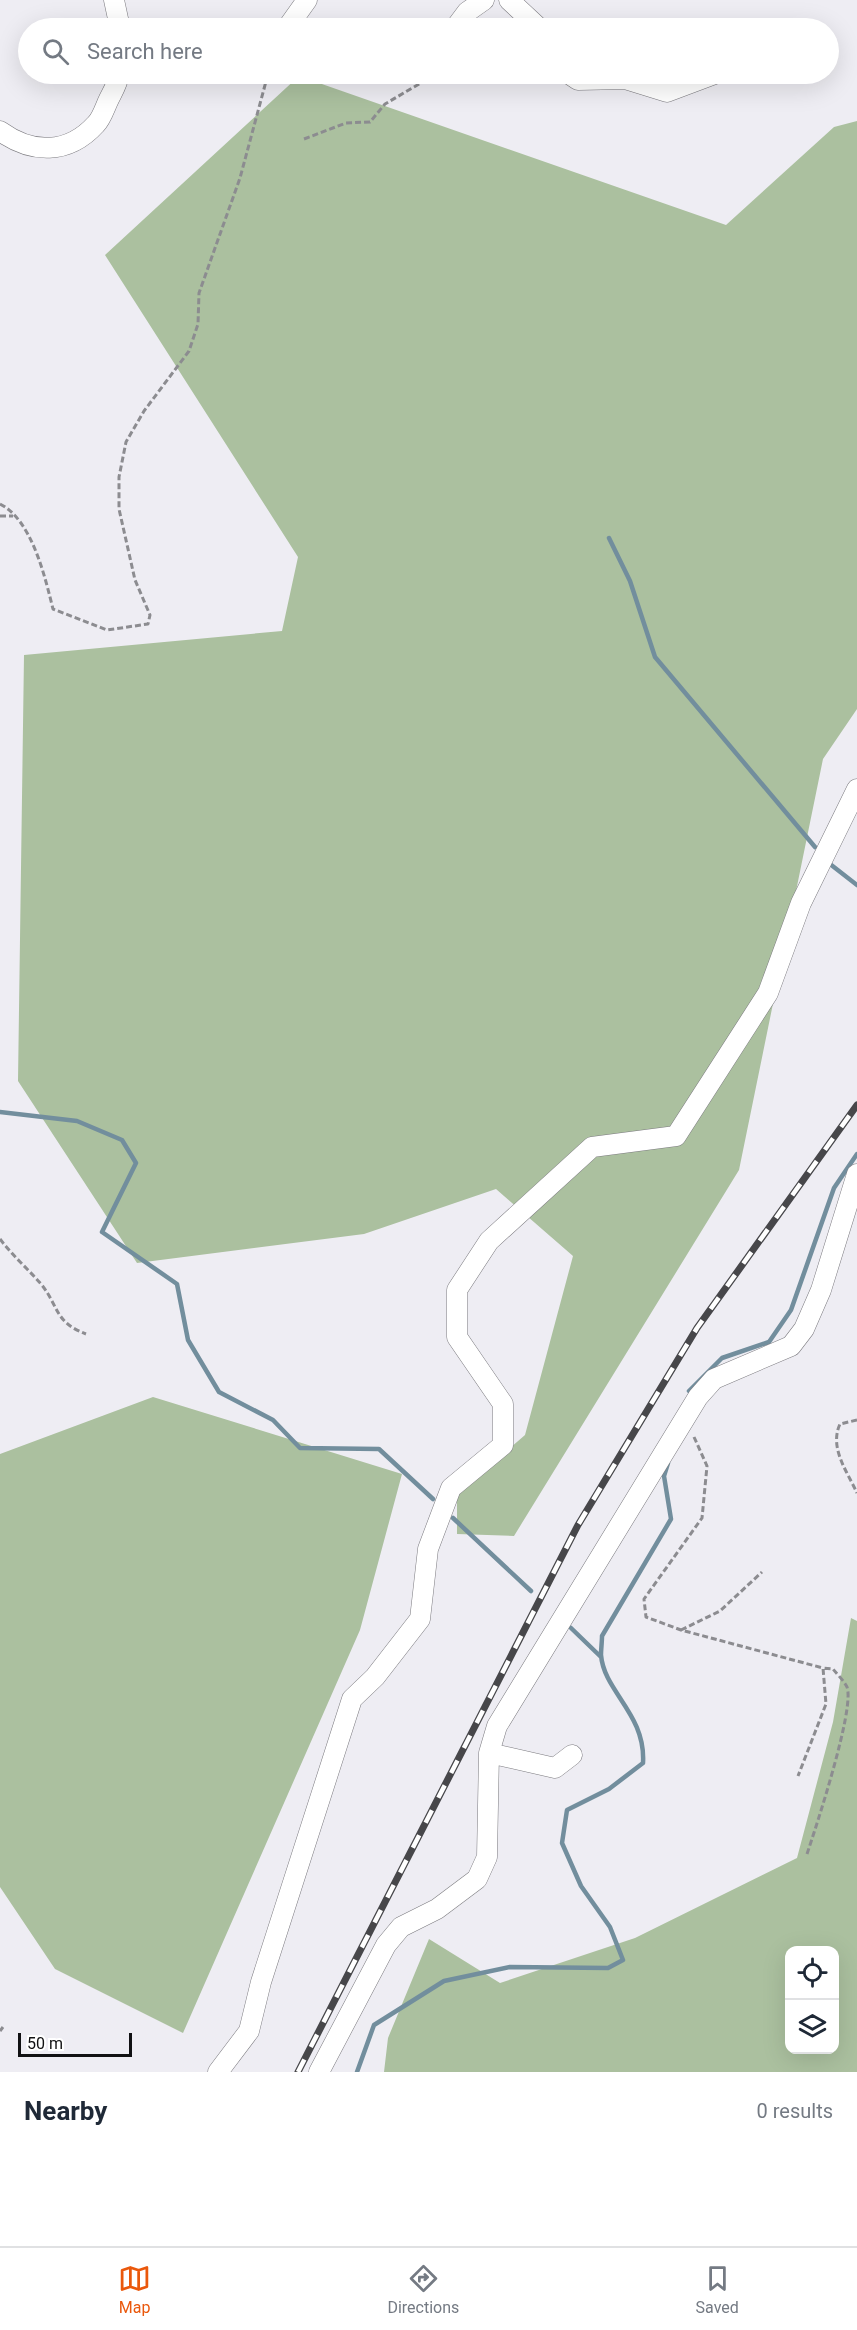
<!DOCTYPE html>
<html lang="en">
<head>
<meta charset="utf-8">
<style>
  body { margin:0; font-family:Roboto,sans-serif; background:#f2f2f3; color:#1f2937 }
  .controls { position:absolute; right:18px; bottom:18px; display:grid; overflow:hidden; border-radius:12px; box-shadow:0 6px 24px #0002 }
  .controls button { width:54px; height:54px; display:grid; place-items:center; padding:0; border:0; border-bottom:2px solid #e0e1e3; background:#fff; color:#1f2937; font:30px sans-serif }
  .scale { position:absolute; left:18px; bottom:15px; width:114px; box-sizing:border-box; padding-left:6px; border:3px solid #111113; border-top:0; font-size:16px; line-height:21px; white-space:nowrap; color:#111113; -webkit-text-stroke:4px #fff; paint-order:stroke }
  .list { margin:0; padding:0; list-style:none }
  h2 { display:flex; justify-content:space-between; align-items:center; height:78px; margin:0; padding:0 24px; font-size:26px }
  h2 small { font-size:20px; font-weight:400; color:#747a83 }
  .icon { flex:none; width:33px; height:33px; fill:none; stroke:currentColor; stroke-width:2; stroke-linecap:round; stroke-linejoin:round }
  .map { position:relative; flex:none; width:857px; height:2072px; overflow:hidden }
  .search { position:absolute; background:#fff; box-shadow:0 6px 24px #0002; left:18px; right:18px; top:18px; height:66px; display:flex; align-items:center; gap:15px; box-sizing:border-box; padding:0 21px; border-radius:33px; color:#747a83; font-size:22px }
  .sheet { height:174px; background:#fff }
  nav { display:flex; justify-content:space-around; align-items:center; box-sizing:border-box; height:84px; border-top:2px solid #e0e1e3; background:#fff; font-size:16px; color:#747a83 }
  nav a { display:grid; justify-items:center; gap:3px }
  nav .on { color:#ea580c }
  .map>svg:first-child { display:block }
</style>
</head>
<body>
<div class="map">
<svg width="857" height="2072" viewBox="0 0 857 2072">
  <rect width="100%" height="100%" fill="#eeedf3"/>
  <path fill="#abc09f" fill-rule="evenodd" d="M 299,76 L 726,225 L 834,127 L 857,121 L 857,709 L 823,759 L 739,1170 L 514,1536 L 457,1534 L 457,1494 L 525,1435 L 573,1256 L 496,1189 L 364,1234 L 137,1263 L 18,1081 L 24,655 L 282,631 L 298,557 L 105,255 Z
    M 153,1397 L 402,1474 L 360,1630 L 183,2033 L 55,1969 L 0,1887 L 0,1454 Z
    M 851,1618 L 857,1621 L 857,2072 L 384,2072 L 388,2038 L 429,1939 L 500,1983 L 635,1938 L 797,1858 L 833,1722 ZM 834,1950 L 834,2050 L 790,2050 L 790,1950 Z"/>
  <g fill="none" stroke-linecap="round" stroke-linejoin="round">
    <path stroke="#728e9d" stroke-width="4.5" d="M 609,538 L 630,581 L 655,657 L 815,847
      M 830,864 L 857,885
      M 0,1112 L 77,1121 L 122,1140 L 136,1163 L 102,1232 L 177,1284 L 188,1340 L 219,1392 L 273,1420 L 300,1448 L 379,1449 L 433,1499
      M 689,1391 L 722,1358 L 769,1342 L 791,1310 L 834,1188 L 857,1154
      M 453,1518 L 531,1591
      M 571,1628 L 601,1657
      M 357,2072 L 374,2025 L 444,1981 L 510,1967 L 608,1968 L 623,1960 L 610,1927 L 581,1886 L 562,1843 L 567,1810 L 609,1789 L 643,1763 C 646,1714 604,1692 601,1655 C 601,1649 602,1642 602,1636 L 671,1519 L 664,1476 L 668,1463"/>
    <defs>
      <path id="minor" d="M 114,0 L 120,28
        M 509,0 L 539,28
        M 287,28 L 307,0
        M 455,28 L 467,12 L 484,0
        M 569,74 L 578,80 L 625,79 L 667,92 L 715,74
        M 0,131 C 32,154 68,155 96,124 C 102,118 105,107 109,99 C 113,91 118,83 119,74
        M 489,1753 L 555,1768 L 572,1755
        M 218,2072 L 249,2031 L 261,1982 L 352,1699 L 375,1677 L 420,1619 L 428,1549 L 451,1488 L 503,1445 L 503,1404 L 457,1337 L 457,1290 L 489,1241 L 592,1147 L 676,1136 L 768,993 L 801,903 L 857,789
        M 319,2072 L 386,1945 L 401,1927 L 437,1909 L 477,1879 L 487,1857 L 489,1753 L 497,1726 L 698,1397 L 714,1379 L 791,1346 L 804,1329 L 821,1290 L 857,1174"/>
    </defs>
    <use href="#minor" stroke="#7b7a7f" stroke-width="21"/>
    <path stroke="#8c8c90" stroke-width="3" stroke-dasharray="6 3" stroke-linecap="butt" d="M 304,139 L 346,123 L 370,122 L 385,104 L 436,74
      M 0,504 C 32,520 45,577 53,609 L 107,630 L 148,624 L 150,615 L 135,580 L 119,509 L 119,477 L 126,442 L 144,411 L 189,351 L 198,324 L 199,293 L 240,178 L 268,74
      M 0,516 L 13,516
      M 0,1239 C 12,1255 28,1269 41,1284 C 59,1306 54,1322 86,1334
      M 857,1420 L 840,1424 C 829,1448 847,1471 857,1493
      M 694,1437 L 707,1466 L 702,1518 L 644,1599 L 646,1617 L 681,1630 L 823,1668 L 826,1704 L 798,1776
      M 681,1630 L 720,1611 L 762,1572
      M 807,1854 C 816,1827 855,1709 847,1687 C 844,1681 837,1674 833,1669 L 823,1668
      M 0,2031 L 3,2027"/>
    <use href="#minor" stroke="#fff" stroke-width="20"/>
    <defs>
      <path id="rail" d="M 298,2072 L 578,1525 L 697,1328 L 857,1105"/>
    </defs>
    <use href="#rail" stroke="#47474a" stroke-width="7"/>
    <use href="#rail" stroke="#fff" stroke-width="4.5" stroke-dasharray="14" stroke-linecap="butt"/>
  </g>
</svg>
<div class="controls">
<button><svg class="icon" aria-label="locate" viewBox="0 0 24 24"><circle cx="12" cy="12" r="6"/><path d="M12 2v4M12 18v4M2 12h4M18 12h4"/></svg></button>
<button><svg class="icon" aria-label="layers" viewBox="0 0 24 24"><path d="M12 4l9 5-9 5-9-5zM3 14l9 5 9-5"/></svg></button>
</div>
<div class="scale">50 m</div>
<div class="search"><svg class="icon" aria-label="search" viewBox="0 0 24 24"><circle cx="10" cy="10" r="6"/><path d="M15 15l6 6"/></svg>Search here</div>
</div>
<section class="sheet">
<h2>Nearby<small>0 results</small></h2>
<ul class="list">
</ul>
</section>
<nav>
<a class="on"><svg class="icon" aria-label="map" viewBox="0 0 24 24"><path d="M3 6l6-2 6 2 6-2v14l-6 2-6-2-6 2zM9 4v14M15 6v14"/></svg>Map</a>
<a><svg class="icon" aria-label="directions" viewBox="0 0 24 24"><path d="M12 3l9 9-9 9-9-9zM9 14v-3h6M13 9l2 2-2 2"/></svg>Directions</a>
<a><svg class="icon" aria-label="saved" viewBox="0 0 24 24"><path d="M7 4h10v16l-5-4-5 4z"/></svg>Saved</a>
</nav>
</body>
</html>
